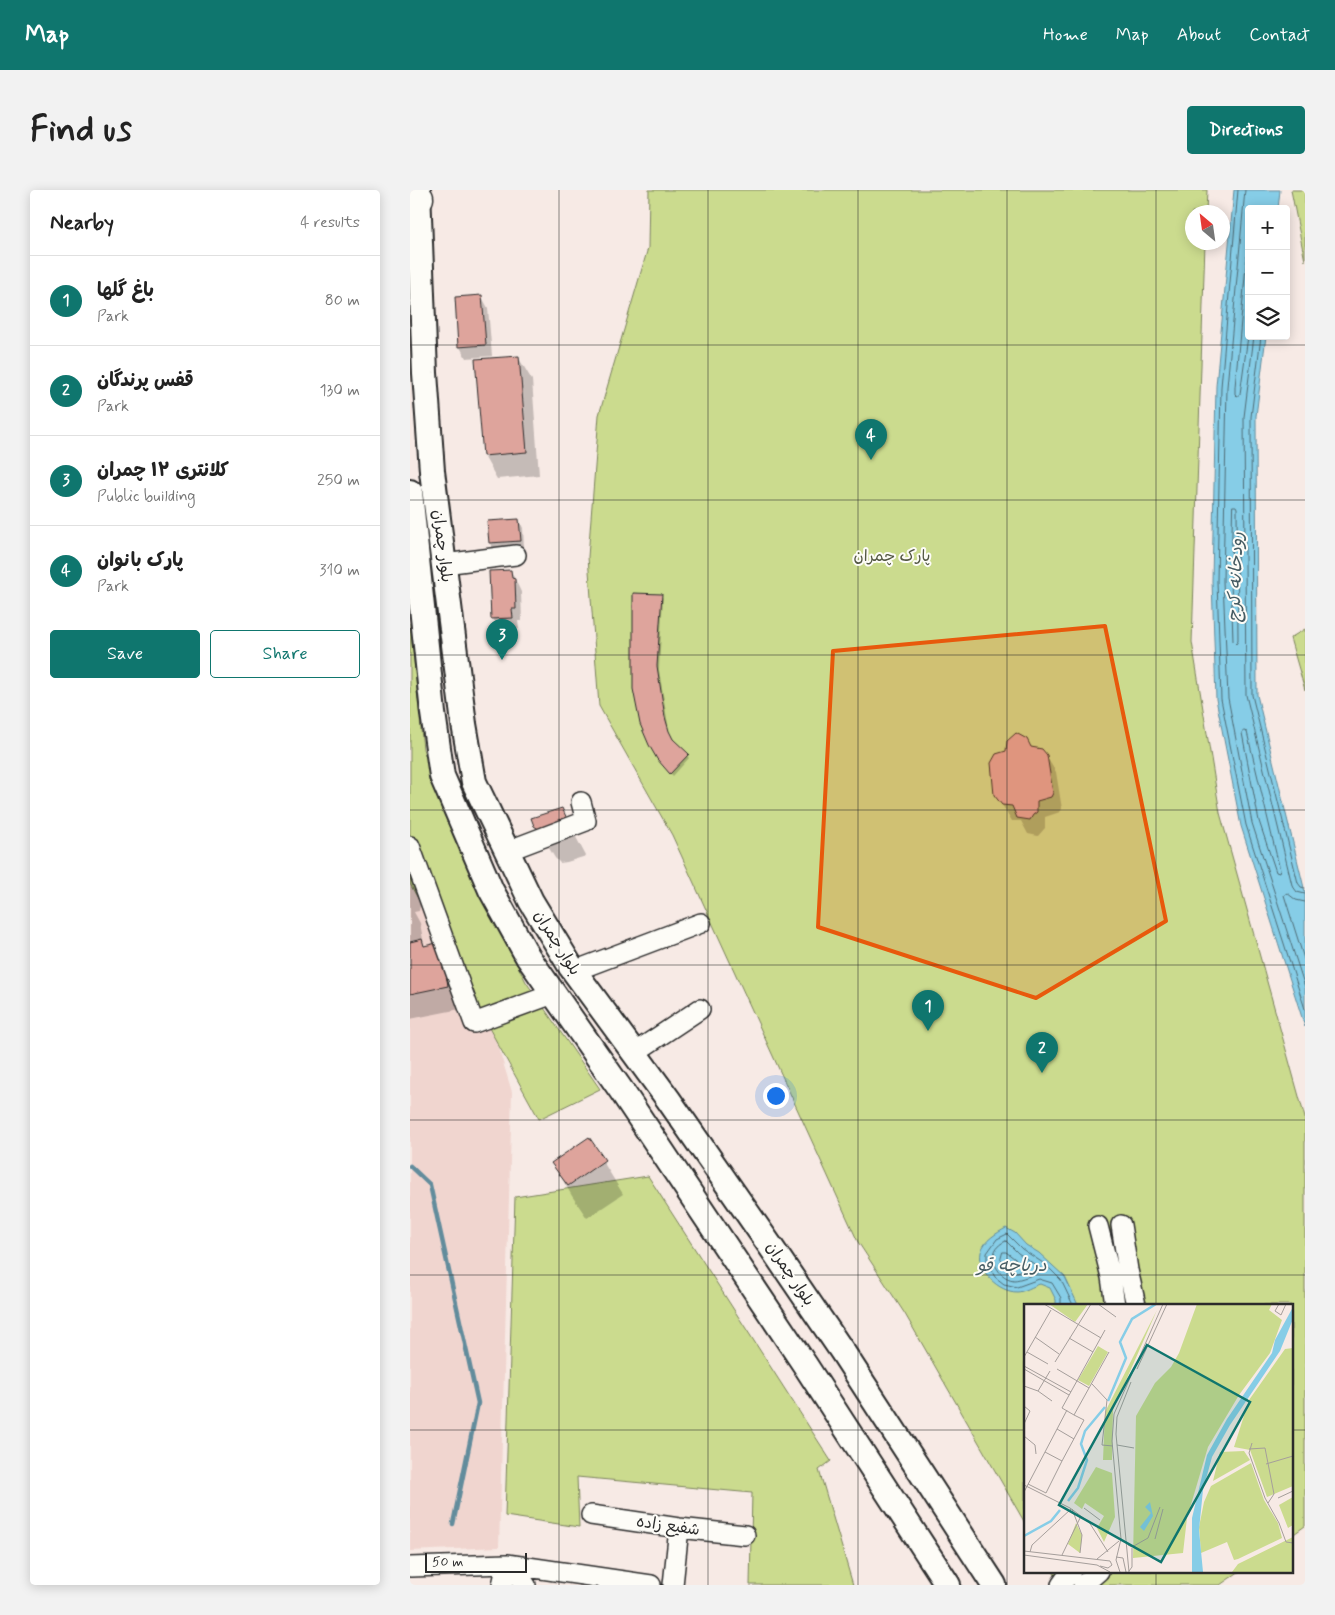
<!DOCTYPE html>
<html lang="en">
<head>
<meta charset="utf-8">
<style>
  body { margin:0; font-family:Mynerve,"Playpen Sans Arabic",sans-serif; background:#f2f2f2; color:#222 }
  .controls { position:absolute; right:15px; top:15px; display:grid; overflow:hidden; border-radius:5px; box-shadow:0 2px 12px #0003 }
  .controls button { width:45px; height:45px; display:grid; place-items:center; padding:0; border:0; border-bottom:1px solid #e0e0e0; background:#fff; color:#222; font:25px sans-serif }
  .compass { position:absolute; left:775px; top:15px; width:45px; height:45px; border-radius:50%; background:#fff; box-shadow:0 2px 12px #0003; rotate:331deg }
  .scale { position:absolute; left:15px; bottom:12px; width:102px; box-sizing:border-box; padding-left:5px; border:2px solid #2b2b2b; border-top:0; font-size:14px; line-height:18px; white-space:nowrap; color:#2b2b2b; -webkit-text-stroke:4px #fdfcf7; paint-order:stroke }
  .you { position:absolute; left:365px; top:905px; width:18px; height:18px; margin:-12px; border:4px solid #fff; border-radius:50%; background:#1a73e8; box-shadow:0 0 0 8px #1a73e833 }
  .badge { display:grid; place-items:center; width:32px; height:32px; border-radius:50%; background:#0f766e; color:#fff; font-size:16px; font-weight:700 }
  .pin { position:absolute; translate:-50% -41px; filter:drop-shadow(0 1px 2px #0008) }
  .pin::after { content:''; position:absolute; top:26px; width:18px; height:15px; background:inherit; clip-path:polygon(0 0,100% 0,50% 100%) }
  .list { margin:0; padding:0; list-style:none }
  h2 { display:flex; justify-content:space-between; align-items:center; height:65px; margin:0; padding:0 20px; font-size:21px }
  h2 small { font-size:16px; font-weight:400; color:#767676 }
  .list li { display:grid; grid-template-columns:32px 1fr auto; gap:15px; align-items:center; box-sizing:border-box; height:90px; padding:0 20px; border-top:1px solid #e0e0e0 }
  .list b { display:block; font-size:19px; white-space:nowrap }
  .list p { margin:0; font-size:16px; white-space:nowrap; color:#767676 }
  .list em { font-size:16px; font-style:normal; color:#767676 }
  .actions { display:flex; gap:10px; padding:15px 20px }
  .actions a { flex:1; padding:11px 0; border:1px solid #0f766e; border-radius:5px; text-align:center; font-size:18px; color:#0f766e }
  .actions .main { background:#0f766e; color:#fff }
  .icon { flex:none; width:28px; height:28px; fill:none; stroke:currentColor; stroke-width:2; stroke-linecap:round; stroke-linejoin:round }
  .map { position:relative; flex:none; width:895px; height:1395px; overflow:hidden; border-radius:5px }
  header { display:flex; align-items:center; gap:30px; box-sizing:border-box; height:70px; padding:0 25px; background:#0f766e; color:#fff }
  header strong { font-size:24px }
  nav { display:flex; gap:28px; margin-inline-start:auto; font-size:18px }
  .intro { display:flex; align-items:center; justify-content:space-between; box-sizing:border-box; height:120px; padding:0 30px }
  h1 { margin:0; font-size:35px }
  .button { padding:12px 22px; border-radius:5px; background:#0f766e; color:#fff; font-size:18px; font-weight:700 }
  main { display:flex; gap:30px; padding:0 30px }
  aside { flex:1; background:#fff; border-radius:5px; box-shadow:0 2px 12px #0003 }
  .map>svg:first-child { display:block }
</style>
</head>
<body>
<header>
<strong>Map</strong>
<nav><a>Home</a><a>Map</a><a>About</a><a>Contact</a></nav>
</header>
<div class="intro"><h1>Find us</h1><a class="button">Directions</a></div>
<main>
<aside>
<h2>Nearby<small>4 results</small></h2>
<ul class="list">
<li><span class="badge">1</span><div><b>باغ گلها</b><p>Park</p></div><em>80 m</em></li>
<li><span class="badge">2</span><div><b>قفس پرندگان</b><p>Park</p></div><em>130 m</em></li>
<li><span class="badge">3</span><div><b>کلانتری ۱۲ چمران</b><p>Public building</p></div><em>250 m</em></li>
<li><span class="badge">4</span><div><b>پارک بانوان</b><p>Park</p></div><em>310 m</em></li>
</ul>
<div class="actions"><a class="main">Save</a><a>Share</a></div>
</aside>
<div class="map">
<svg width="895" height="1395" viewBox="0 0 895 1395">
  <rect width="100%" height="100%" fill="#f7eae5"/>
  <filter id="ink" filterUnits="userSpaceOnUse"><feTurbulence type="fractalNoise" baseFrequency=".02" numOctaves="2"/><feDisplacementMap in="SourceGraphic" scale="10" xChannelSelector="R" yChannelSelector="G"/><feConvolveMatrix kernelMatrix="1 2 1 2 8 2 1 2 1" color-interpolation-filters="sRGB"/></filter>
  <g filter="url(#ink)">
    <path fill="#f0d5cf" d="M 0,567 L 102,902 L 89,1357 L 0,1361 Z"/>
    <path fill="#cbdb8e" stroke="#7b835c" d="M 239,0 L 797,0 L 796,22 L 782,22 L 782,52 L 795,53 L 782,452 L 810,623 L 895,928 L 895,1336 L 881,1346 L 881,1115 L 615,1115 L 615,1333 L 495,1124 L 448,1052 L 262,645 L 189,516 L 178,367 L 189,225 L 238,58 Z
      M 881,0 L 895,0 L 895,71 Z
      M 0,433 L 13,559 L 56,673 L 116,792 L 190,899 L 129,929 L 0,694 Z
      M 895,439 L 895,500 L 880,448 Z
      M 238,986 L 421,1271 L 409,1280 L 443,1395 L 340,1395 L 342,1303 L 167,1287 L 169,1337 L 95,1326 L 105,1007 Z
      M 643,1381 L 830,1381 L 810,1395 L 650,1395 Z"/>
    <path fill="#86cde7" stroke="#628c9c" d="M 824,0 L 870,0 L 868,19 L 839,19 L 839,146 L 856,146 L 846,226 L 847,505 L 895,702 L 895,837 L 831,636 L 806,509 L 802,391 L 806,196 Z
      M 596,1038 L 605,1043 L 616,1055 L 629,1063 L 655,1087 L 668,1115 L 646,1115 L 646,1110 L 640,1098 L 630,1094 C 623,1096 614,1102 607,1102 C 589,1102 567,1082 571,1062 C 574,1050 587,1043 596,1038 Z"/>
    <path fill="#0003" d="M 72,107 L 78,118 L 82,166 L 56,168 L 50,157 Z
      M 108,167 L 122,190 L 129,285 L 87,289 L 74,266 Z
      M 109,330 L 113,338 L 114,358 L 84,361 L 80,353 L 79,333 Z
      M 101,381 L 111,402 L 112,431 L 108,431 L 109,439 L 89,440 L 83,428 Z
      M 251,405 L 253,408 L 249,480 L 260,546 L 279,568 L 263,586 L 251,573 L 242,559 Z
      M 621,558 L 636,566 L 646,582 L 652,619 L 650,622 L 635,627 L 635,638 L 628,646 L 618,644 L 611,631 L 602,631 L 586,605 Z
      M 151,619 L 176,666 L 157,672 L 150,673 L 145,668 L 125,635 Z
      M 0,671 L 12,705 L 9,721 L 4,722 L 10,733 L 14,755 L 15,757 L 30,754 L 50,819 L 0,829 Z
      M 179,949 L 213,1004 L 177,1028 L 162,1006 L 143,973 Z"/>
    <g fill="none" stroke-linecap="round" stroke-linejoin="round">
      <path stroke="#4f6c76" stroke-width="1" d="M 828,0 L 811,197 L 807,391 L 811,509 L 836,635 L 895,819
        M 835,0 L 817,197 L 813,391 L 818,508 L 842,633 L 895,797
        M 839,42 L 825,197 L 825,204 L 827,206 L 830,204 L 839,139
        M 844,146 L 834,227 L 836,505 L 882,695 L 887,702 L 895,704
        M 851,146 L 841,227 L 842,505 L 888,693 L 891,697 L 895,698
        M 823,316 L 826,316 L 827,318 L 828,451 L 826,454 L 823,451 L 821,391 Z
        M 834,541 L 837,542 L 870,680 L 869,683 L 866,682 L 849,631 L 832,543 Z
        M 895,712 L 886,710 L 877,703 L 874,705 L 895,772
        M 596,1051 L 608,1063 L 630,1078 L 631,1082 C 624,1084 610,1090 604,1090 C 585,1088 574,1059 596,1051 Z
        M 593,1062 L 596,1062 L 613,1075 L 614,1079 L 606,1082 L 596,1078 L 591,1069 Z
        M 651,1115 L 651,1108 L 642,1093 L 629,1089 L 607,1097 L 594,1094 L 585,1087 L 577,1073 L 577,1063 L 587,1049 L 597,1044 L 612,1059 L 636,1075 L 651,1090 L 663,1115"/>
      <path stroke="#628c9c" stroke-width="4.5" d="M 0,976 L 20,995 L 68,1213 L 43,1334"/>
    </g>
    <path fill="#dea49c" stroke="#2b2b2b" d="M 72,105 L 76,155 L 48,157 L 45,107 Z
      M 109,166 L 117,262 L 73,266 L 65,169 Z
      M 109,329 L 111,351 L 79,353 L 77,331 Z
      M 101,380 L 102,388 L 105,389 L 106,419 L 102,419 L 103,428 L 81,429 L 79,381 Z
      M 223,403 L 252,404 L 247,476 L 255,527 L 259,541 L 263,549 L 279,564 L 260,584 L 247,569 L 239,555 L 230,534 L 223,499 Z
      M 606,543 L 617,549 L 621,557 L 632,559 L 637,565 L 643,603 L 641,607 L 627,611 L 627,622 L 623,625 L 620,630 L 607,628 L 602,616 L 592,615 L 584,605 L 581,573 L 586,564 L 596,561 L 597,551 Z
      M 152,618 L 159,633 L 130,640 L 124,636 L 121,628 Z
      M 12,749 L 14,756 L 31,752 L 38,796 L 0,804 L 0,752 Z
      M 179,947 L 195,970 L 158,996 L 141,973 Z"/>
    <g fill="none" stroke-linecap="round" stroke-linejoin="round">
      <defs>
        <path id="minor" d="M 34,374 L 106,365
          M 0,656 L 64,833 L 143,804
          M 97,661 L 176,631 L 171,612
          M 164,781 L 291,733
          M 224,863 L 290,819
          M 711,1035 L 718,1080 L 726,1115
          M 688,1036 L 701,1087 L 705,1115
          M 181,1325 L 269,1338 L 335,1345
          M 97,1374 L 116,1395
          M 0,1377 L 97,1374 L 241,1395
          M 92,1395 L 97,1374
          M 263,1395 L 269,1338
          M 651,1395 L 661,1381
          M 673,1395 L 689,1381"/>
        <path id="major" d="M 8,0 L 15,183 L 22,281 L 54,534 L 64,592 L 121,711 L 161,777 L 258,909 L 361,1057 L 432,1161 L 584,1395
          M 0,302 L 23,523 L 32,586 L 81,700 L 118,767 L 211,900 L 395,1175 L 538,1395"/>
        <path id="highway" d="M 2,0 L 9,8"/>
      </defs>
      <use href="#minor" stroke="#2b2b2b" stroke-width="22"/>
      <use href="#major" stroke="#2b2b2b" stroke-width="28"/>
      <use href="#highway" stroke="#2b2b2b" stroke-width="31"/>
      <use href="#minor" stroke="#fdfcf7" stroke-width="19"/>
      <use href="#major" stroke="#fdfcf7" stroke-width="24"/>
      <use href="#highway" stroke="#fdfcf7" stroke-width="28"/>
    </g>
  </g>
  <path fill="#e8590c" fill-opacity="0.2" stroke="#e8590c" stroke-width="4" stroke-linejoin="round" d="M 695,436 L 756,731 L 626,808 L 408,737 L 423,461 Z"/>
  <path fill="none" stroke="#2b2b2b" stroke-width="1" stroke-opacity="0.55" d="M 149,0 L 149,1395M 298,0 L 298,1395M 448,0 L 448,1395M 597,0 L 597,1395M 746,0 L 746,1115M 0,155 L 895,155M 0,310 L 895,310M 0,465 L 895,465M 0,620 L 895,620M 0,775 L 895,775M 0,930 L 895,930M 0,1085 L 895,1085M 0,1240 L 615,1240M 881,1240 L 895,1240M 746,1381 L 746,1395"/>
  <g text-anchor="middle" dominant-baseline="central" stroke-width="4" stroke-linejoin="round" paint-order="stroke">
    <g font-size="16" fill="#2b2b2b" stroke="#fdfcf7">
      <text transform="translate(32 356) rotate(83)">بلوار چمران</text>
      <text transform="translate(147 753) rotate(58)">بلوار چمران</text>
      <text transform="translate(380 1084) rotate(56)">بلوار چمران</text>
      <text transform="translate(258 1336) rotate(8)">شفیع زاده</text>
    </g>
    <g font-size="16" fill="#535744" stroke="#fdfcf7">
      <text x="482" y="366">پارک چمران</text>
    </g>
    <g font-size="18" font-style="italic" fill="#465c63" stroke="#fdfcf7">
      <text transform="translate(826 387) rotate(-88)">رودخانه کرج</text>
      <text x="602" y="1076">دریاچه قو</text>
    </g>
  </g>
  <g transform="translate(614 1114)">
    <rect width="269" height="269" fill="#f7eae5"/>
    <path d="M 25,0 L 64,0 L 51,18 ZM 173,0 L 248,0 L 245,6 L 258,16 L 246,49 L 215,91 L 184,143 L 163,214 L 159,249 L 109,254 L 112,112 L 131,79 L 147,63 L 155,49 ZM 133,6 L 89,106 L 88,156 L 79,156 L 81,108 ZM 74,42 L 84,48 L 65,82 L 54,76 ZM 269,44 L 269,182 L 243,193 L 226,146 L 210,143 L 225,96 L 261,45 ZM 220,147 L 226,156 L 189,177 L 196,148 ZM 227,159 L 240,196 L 254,219 L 258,234 L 214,255 L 210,256 L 203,238 L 177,249 L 175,223 L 180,198 L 187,182 ZM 72,163 L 88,169 L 91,213 L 80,238 L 73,224 L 80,212 L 61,199 L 58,205 L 50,199 ZM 269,193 L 269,221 L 264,224 L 255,201 ZM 52,219 L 58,231 L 56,249 L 44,240 ZM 269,233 L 269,268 L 208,268 L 214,260 Z" fill="#cbdb8e"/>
    <path d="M 269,3 L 269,15 L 256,47 L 206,121 L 188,153 L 179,186 L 175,226 L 179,268 L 168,268 L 168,214 L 183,151 L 203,115 L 248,49 L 251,36 ZM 126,198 L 129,212 L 120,227 L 116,223 L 127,209 L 121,203 Z" fill="#86cde7"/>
    <path fill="none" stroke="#86cde7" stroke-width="2.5" d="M 84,97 L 102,54 L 96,38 L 108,15 L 132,0M 44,197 L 54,184 L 63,156 L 57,140 L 61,127 L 81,103M 0,232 L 27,217 L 36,206"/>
    <path fill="none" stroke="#a59e9b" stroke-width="1" d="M 20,0 L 77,34M 74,0 L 92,13M 255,0 L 251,7 L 257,11 L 262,0M 11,33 L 35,50M 45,34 L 69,48M 3,48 L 24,60M 0,53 L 27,6M 31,58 L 67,0M 0,62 L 47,88M 0,65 L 45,91M 33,65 L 65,84M 113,65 L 143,0M 68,80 L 83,96 L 78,141 L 89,142M 0,82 L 14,87 L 28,97M 14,87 L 26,67M 0,102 L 6,107 L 0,120M 43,106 L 21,148 L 38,157 L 60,116 L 50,111 L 85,48M 50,111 L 38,104 L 81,26M 33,125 L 50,135M 0,132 L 11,141 L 12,150M 228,139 L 225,149 L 241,194 L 255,219 L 262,238 L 269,239M 93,141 L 110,144M 225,145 L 241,144 L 250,190 L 244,199M 242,160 L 269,152M 4,180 L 22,189 L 38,157M 0,181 L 46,204 L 65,218 L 84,248M 0,188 L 21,148M 254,194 L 269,187M 60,204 L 76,216M 48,205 L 58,231 L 56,249M 131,235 L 139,205M 104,241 L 108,243 L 124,234 L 136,203M 0,247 L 86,257 L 88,261 L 84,264 L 76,262M 6,248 L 8,241 L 47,205M 0,251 L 73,261 L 86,268M 38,251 L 57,212M 92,253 L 99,254 L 102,268M 73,255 L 95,237M 105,267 L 108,263 L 108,244M 96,268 L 92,256 L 97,235 L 88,137 L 90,110 L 139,0M 105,268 L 92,130 L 93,113 L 107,78"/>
    <path fill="#0f766e" fill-opacity="0.15" stroke="#0f766e" stroke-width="2.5" d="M 123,41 L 226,98 L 137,258 L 35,201 Z"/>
    <rect width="269" height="269" fill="none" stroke="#2b2b2b" stroke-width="2.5"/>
  </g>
</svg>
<div class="controls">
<button>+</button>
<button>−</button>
<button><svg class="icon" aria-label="layers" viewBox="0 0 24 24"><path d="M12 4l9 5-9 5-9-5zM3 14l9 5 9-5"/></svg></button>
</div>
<svg class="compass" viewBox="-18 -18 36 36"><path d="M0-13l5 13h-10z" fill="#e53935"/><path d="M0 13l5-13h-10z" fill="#767676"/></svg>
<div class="scale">50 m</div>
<div class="you"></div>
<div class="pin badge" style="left:518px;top:841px">1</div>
<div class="pin badge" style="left:632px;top:883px">2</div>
<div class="pin badge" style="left:92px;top:470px">3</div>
<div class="pin badge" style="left:461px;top:270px">4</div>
</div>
</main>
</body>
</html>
